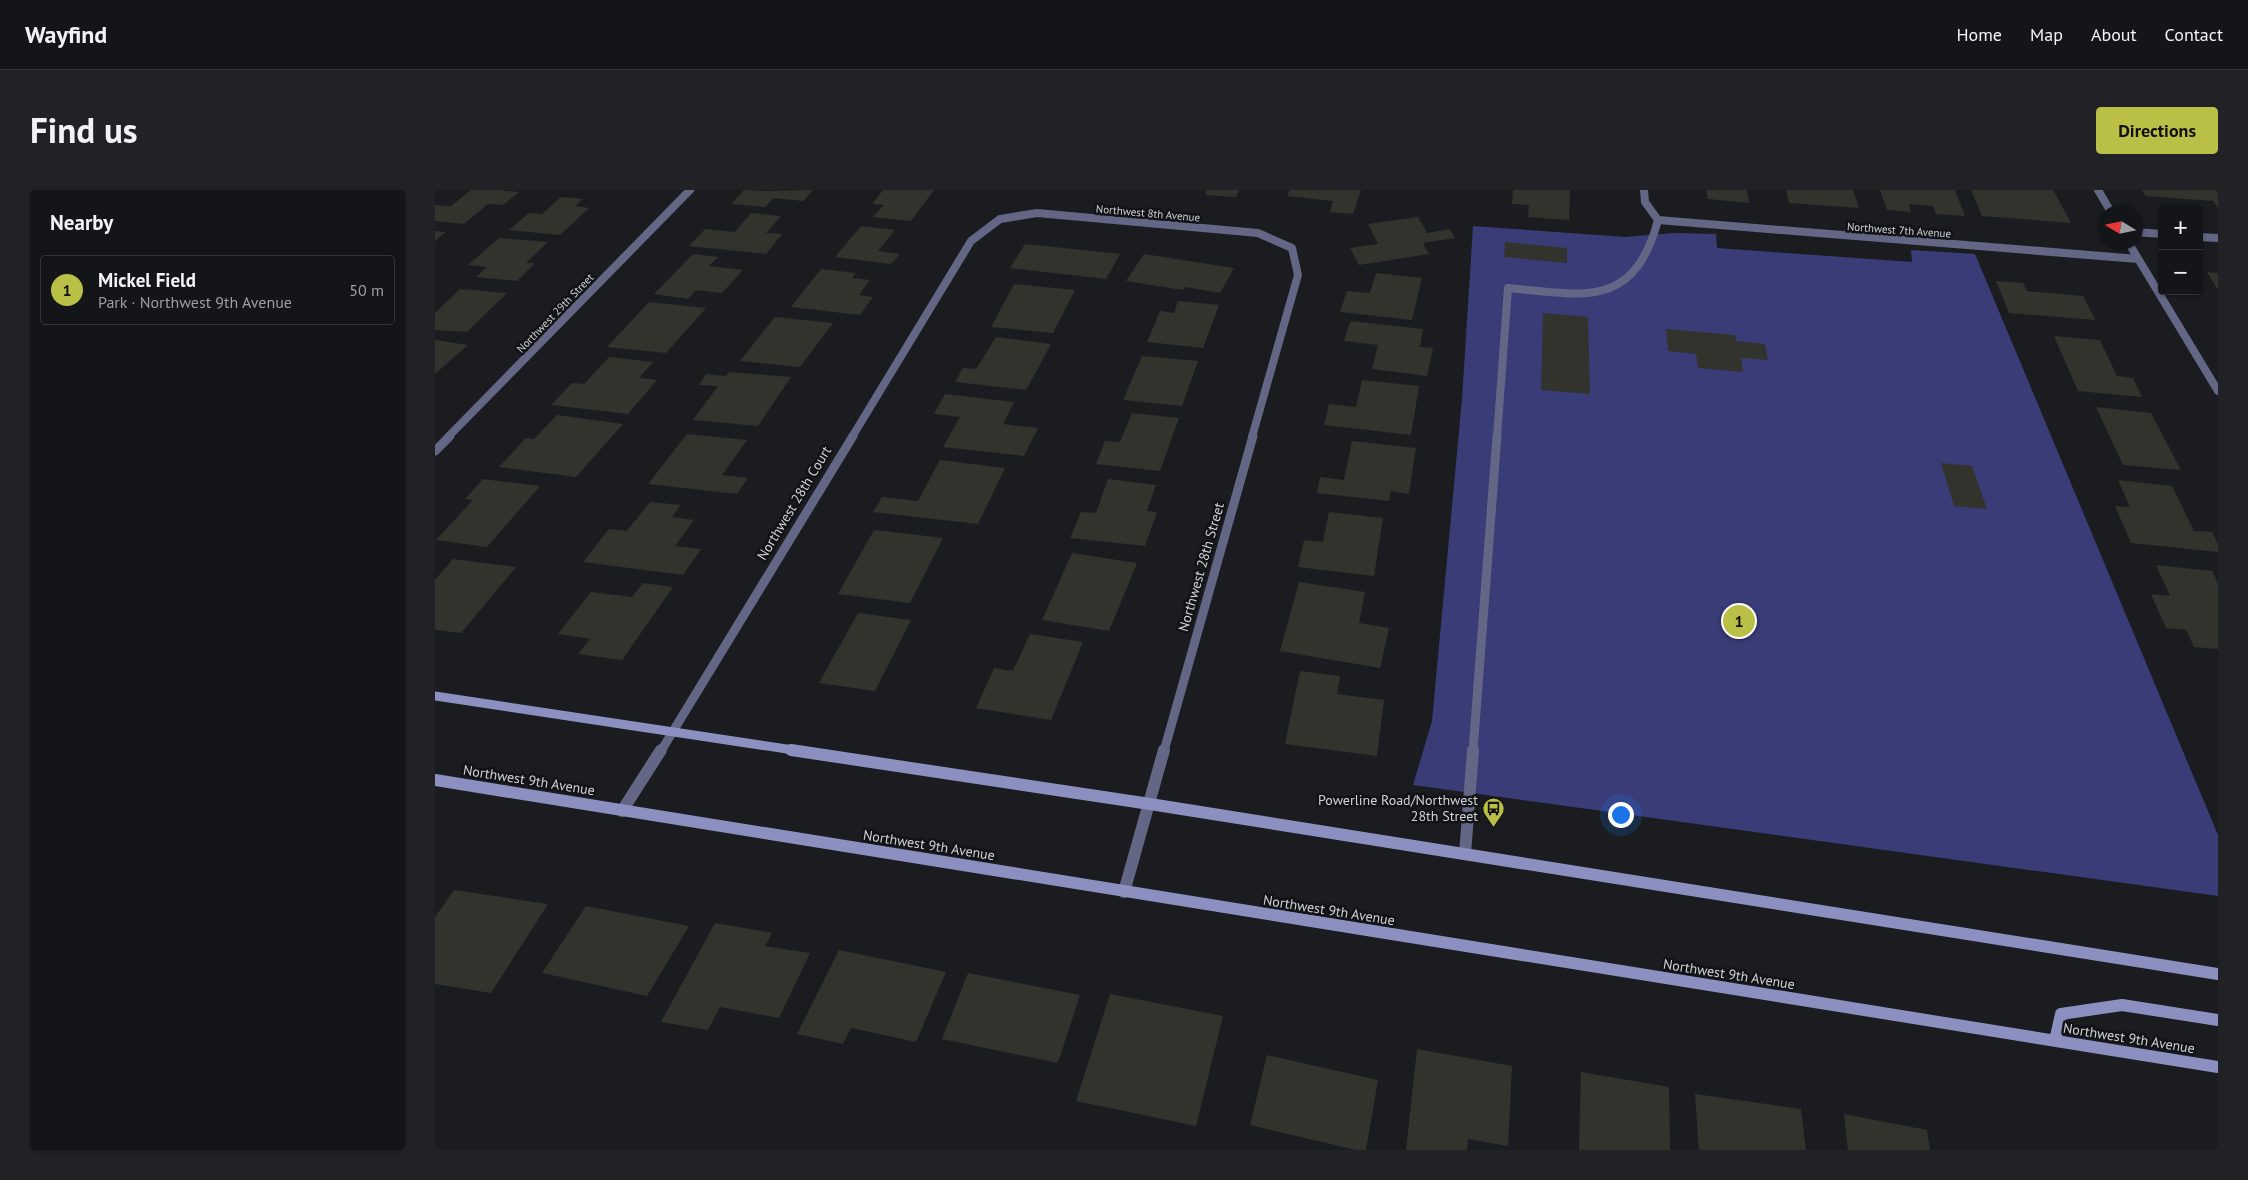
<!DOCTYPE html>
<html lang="en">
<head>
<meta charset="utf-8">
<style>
  body { margin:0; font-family:"PT Sans",sans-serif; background:#212225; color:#f1f3f6 }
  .controls { position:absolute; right:15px; top:15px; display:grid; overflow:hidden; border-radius:5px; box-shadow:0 1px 4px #0004 }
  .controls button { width:45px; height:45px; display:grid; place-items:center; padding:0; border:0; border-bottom:1px solid #333437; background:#141518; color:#f1f3f6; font:25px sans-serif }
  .compass { position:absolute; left:1663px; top:15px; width:45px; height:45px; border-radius:50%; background:#141518; box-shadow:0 1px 4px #0004; rotate:280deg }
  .you { position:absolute; left:1185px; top:624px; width:18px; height:18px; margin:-12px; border:4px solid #fff; border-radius:50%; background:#1a73e8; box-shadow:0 0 0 8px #1a73e833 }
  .badge { display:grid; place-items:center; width:32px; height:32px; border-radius:50%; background:#bac045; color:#111; font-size:16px; font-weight:700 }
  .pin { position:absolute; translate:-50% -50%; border:2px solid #fff; box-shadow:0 1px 5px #0006 }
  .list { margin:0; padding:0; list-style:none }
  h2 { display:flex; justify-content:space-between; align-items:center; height:65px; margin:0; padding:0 20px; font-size:21px }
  h2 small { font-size:16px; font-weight:400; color:#9d9fa2 }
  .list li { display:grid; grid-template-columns:32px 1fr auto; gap:15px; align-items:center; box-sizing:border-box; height:70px; margin:0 10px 10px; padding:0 10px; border:1px solid #333437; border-radius:5px }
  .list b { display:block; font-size:19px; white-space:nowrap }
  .list p { margin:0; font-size:16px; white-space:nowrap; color:#9d9fa2 }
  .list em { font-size:16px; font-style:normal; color:#9d9fa2 }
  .map { position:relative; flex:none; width:1783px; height:960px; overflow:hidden; border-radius:5px }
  header { display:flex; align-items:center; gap:30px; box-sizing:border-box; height:70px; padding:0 25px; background:#141518; border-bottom:1px solid #333437 }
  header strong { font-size:24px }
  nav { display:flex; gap:28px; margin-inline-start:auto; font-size:18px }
  .intro { display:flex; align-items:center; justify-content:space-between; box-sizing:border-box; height:120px; padding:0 30px }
  h1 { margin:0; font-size:35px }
  .button { padding:12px 22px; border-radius:5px; background:#bac045; color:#111; font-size:18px; font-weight:700 }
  main { display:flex; gap:30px; padding:0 30px }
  aside { flex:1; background:#141518; border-radius:5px; box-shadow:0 1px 4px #0004 }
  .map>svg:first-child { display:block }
</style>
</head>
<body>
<header>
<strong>Wayfind</strong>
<nav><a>Home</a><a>Map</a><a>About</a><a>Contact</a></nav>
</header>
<div class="intro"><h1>Find us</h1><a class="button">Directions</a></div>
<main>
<aside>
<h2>Nearby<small></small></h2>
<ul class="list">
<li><span class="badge">1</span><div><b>Mickel Field</b><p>Park · Northwest 9th Avenue</p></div><em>50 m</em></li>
</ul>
</aside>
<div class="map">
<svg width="1783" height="960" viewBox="0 0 1783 960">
  <rect width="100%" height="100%" fill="#1b1c20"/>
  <path fill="#3a3c78" d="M 1038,36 L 1190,47 L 1239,43 L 1281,44 L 1282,58 L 1477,72 L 1476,60 L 1540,64 L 1783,645 L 1783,706 L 978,595 L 997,531 L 1027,209 Z"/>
  <path fill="#32332d" d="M 36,0 L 62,0 L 84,2 L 68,15 L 53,14 L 29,34 L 0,31 L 0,15 L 16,16 Z
    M 309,0 L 331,1 L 378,0 L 368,11 L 339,8 L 330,17 L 296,14 Z
    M 448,0 L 499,0 L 476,31 L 438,27 L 449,15 L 437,14 Z
    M 772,0 L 804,0 L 801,7 L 770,5 Z
    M 855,0 L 926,0 L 918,24 L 895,22 L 898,11 L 852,6 Z
    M 1078,0 L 1135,0 L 1134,30 L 1093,27 L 1094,15 L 1077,14 Z
    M 1271,0 L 1312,0 L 1314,13 L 1273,9 Z
    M 1351,0 L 1418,0 L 1424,18 L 1354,13 Z
    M 1445,0 L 1520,0 L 1530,26 L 1501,24 L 1498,16 L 1474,14 L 1476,22 L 1452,20 Z
    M 1536,0 L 1618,0 L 1636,33 L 1547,26 Z
    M 1707,0 L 1783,0 L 1783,18 L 1778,11 L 1711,6 Z
    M 126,7 L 148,9 L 140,16 L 154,18 L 125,45 L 74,40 L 94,23 L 107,24 Z
    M 316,23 L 346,26 L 331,43 L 347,44 L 331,64 L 254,56 L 270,39 L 300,42 Z
    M 983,27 L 992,43 L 1015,39 L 1020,48 L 988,53 L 994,64 L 924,75 L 915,58 L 943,54 L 933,34 Z
    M 426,36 L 460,40 L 443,61 L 465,64 L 456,74 L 400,67 Z
    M 0,41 L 11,42 L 0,51 Z
    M 64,48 L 113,52 L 91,73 L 100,73 L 82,91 L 41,87 L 52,77 L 33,75 Z
    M 1070,52 L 1132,58 L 1132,73 L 1069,67 Z
    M 590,54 L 685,64 L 671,89 L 575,78 Z
    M 258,64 L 283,67 L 274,76 L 308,80 L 287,103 L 261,100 L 253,109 L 219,104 Z
    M 709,64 L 799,78 L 785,103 L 750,97 L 748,100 L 691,91 Z
    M 386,79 L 421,83 L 417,88 L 435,90 L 424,105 L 438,107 L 425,125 L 356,117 Z
    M 1772,82 L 1783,83 L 1783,100 Z
    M 941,83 L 987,88 L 977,130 L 905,122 L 912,101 L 935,103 Z
    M 1561,91 L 1588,93 L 1592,101 L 1648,106 L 1660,130 L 1574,123 Z
    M 579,94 L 640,100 L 618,143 L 556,137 Z
    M 25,99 L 72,103 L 32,142 L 0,140 L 0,123 Z
    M 743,111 L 784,115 L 768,158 L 712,152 L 725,121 L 739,123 Z
    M 214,112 L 271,118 L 231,163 L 172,157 Z
    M 1108,123 L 1153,127 L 1155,204 L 1106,200 Z
    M 340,127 L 398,133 L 365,177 L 305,171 Z
    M 915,131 L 988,139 L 985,157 L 998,158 L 992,186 L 937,179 L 943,155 L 909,151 Z
    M 1231,139 L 1300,145 L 1301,151 L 1330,154 L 1333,170 L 1306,168 L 1308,182 L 1263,178 L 1261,164 L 1233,161 Z
    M 1619,146 L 1665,150 L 1682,186 L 1698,188 L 1707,207 L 1643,201 Z
    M 561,147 L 616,154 L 591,200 L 520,192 L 528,178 L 541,179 Z
    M 0,150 L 33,155 L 0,184 Z
    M 707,166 L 763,171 L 747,216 L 688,210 Z
    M 174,167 L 218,172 L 204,188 L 222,190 L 193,224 L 116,215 L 137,193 L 149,194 Z
    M 294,182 L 356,187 L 323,236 L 258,230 L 283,196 L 264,195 L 271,184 L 291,186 Z
    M 927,190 L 984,196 L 976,245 L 889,235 L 894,214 L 921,217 Z
    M 510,204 L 579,212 L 568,234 L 603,238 L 589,266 L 508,257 L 525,227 L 499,224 Z
    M 1661,217 L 1716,223 L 1746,280 L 1688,275 Z
    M 697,223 L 744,228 L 725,281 L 661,274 L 670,251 L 685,252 Z
    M 122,225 L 188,234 L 141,287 L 64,277 L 91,248 L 99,249 Z
    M 252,244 L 312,250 L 287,285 L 313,288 L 302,304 L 213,294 Z
    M 917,251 L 981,258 L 974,304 L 956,301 L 954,311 L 882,303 L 885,287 L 909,290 Z
    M 505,270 L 570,278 L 543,334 L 438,322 L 447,307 L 483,311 Z
    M 1506,273 L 1537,276 L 1552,319 L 1519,316 Z
    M 48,289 L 105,296 L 52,357 L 1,350 L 38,310 L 30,309 Z
    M 673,289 L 721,295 L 712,321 L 722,322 L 710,356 L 635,348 L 646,322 L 661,323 Z
    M 1683,290 L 1737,296 L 1759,341 L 1777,342 L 1783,354 L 1783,362 L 1696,353 L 1680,316 L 1695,317 Z
    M 215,312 L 246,315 L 237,327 L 259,330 L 240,356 L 266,359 L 248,385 L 148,372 L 174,339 L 192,341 Z
    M 894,322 L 948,328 L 939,386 L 863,377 L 869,350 L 888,352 Z
    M 439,340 L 508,348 L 475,413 L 403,404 Z
    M 637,363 L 702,373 L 674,441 L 607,430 Z
    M 18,369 L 81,377 L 26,443 L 0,440 L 0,390 Z
    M 1721,375 L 1777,381 L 1783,393 L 1783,459 L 1759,457 L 1751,440 L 1731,438 L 1716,404 L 1735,406 Z
    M 864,392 L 930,402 L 924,433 L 954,438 L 945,478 L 845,461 Z
    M 208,393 L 238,397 L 187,470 L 143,464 L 155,449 L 123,444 L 156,402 L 197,407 Z
    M 423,423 L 476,430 L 440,501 L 384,493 Z
    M 595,444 L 648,452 L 616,530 L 541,518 L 559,478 L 578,481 Z
    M 865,481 L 905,486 L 902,504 L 949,510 L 942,566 L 850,554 Z
    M 19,700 L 113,714 L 56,803 L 0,794 L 0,727 Z
    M 151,716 L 254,736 L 212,806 L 107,783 Z
    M 280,733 L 337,743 L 330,756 L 375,763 L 344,828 L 285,817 L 273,840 L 226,832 Z
    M 404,760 L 511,782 L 481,852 L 416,838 L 408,854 L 362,844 Z
    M 533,783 L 645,805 L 623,873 L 507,849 Z
    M 675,804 L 788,826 L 761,936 L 641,911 Z
    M 982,859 L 1077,876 L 1073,956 L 1033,949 L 1032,960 L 971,960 Z
    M 832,865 L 943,890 L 931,960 L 921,960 L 815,935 Z
    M 1146,882 L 1234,897 L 1235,960 L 1144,960 Z
    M 1260,904 L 1366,919 L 1371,960 L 1264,960 Z
    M 1409,924 L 1492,940 L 1495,960 L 1413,960 Z"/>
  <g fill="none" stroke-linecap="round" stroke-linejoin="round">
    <path stroke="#636684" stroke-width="8" d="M 1062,247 L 1073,98 C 1148,105 1199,120 1223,30"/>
    <path stroke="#636684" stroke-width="9" d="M 1038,561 L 1062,246"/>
    <path stroke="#636684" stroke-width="12" d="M 1030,664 L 1038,560"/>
    <path stroke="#636684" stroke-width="8" d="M 1209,0 L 1210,12 L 1223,30 L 1703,69
      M 1663,0 L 1676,22
      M 1700,42 L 1727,44
      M 1764,47 L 1783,48
      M 1693,52 L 1783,201
      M 13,247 L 255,0
      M 417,247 L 536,51 L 565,29 L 602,23 L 823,43 L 857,58 L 863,85 L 817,247"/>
    <path stroke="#636684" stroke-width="9" d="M 0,261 L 15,246
      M 226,561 L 418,246
      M 729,561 L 818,246"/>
    <path stroke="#636684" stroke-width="12" d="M 187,621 L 226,560
      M 689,702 L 729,560"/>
    <path stroke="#8b90c0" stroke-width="9" d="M 0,506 L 365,561"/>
    <path stroke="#8b90c0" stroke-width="12" d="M 356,560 L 715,614 L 1783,784
      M 0,590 L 1783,877
      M 1620,851 L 1626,824 L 1687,815 L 1783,830"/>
  </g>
  <defs>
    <symbol id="bus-pin" viewBox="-11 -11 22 30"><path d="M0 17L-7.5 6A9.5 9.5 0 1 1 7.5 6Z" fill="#bac045" stroke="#121317"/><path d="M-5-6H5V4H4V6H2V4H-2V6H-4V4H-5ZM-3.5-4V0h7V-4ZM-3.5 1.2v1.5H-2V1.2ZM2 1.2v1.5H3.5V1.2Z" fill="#111"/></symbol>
  </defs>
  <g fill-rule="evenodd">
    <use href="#bus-pin" x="1046" y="606" width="25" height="34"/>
  </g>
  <g text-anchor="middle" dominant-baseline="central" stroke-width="5" stroke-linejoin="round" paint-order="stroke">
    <g font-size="11" fill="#d2d3d6" stroke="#121317">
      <text transform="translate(713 23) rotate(5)">Northwest 8th Avenue</text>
      <text transform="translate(1464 40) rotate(4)">Northwest 7th Avenue</text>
      <text transform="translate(120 123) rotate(-46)">Northwest 29th Street</text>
    </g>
    <g font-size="14" fill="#d2d3d6" stroke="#121317">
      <text transform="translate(359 313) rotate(-59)">Northwest 28th Court</text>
      <text transform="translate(766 377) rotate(-74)">Northwest 28th Street</text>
      <text transform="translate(94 590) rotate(9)">Northwest 9th Avenue</text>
      <text transform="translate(494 655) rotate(9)">Northwest 9th Avenue</text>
      <text transform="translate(894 720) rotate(9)">Northwest 9th Avenue</text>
      <text transform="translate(1294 784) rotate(9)">Northwest 9th Avenue</text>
      <text transform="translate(1694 848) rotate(9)">Northwest 9th Avenue</text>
    </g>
    <g font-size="14" fill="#d2d3d6" stroke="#121317" text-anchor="end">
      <text x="1043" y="610">Powerline Road/Northwest<tspan x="1043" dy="16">28th Street</tspan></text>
    </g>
  </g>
</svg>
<div class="controls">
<button>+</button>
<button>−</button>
</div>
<svg class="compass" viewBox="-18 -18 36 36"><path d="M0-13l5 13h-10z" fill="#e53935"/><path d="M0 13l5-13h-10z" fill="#9d9fa2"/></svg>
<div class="you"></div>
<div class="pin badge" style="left:1304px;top:431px">1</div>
</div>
</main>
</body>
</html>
